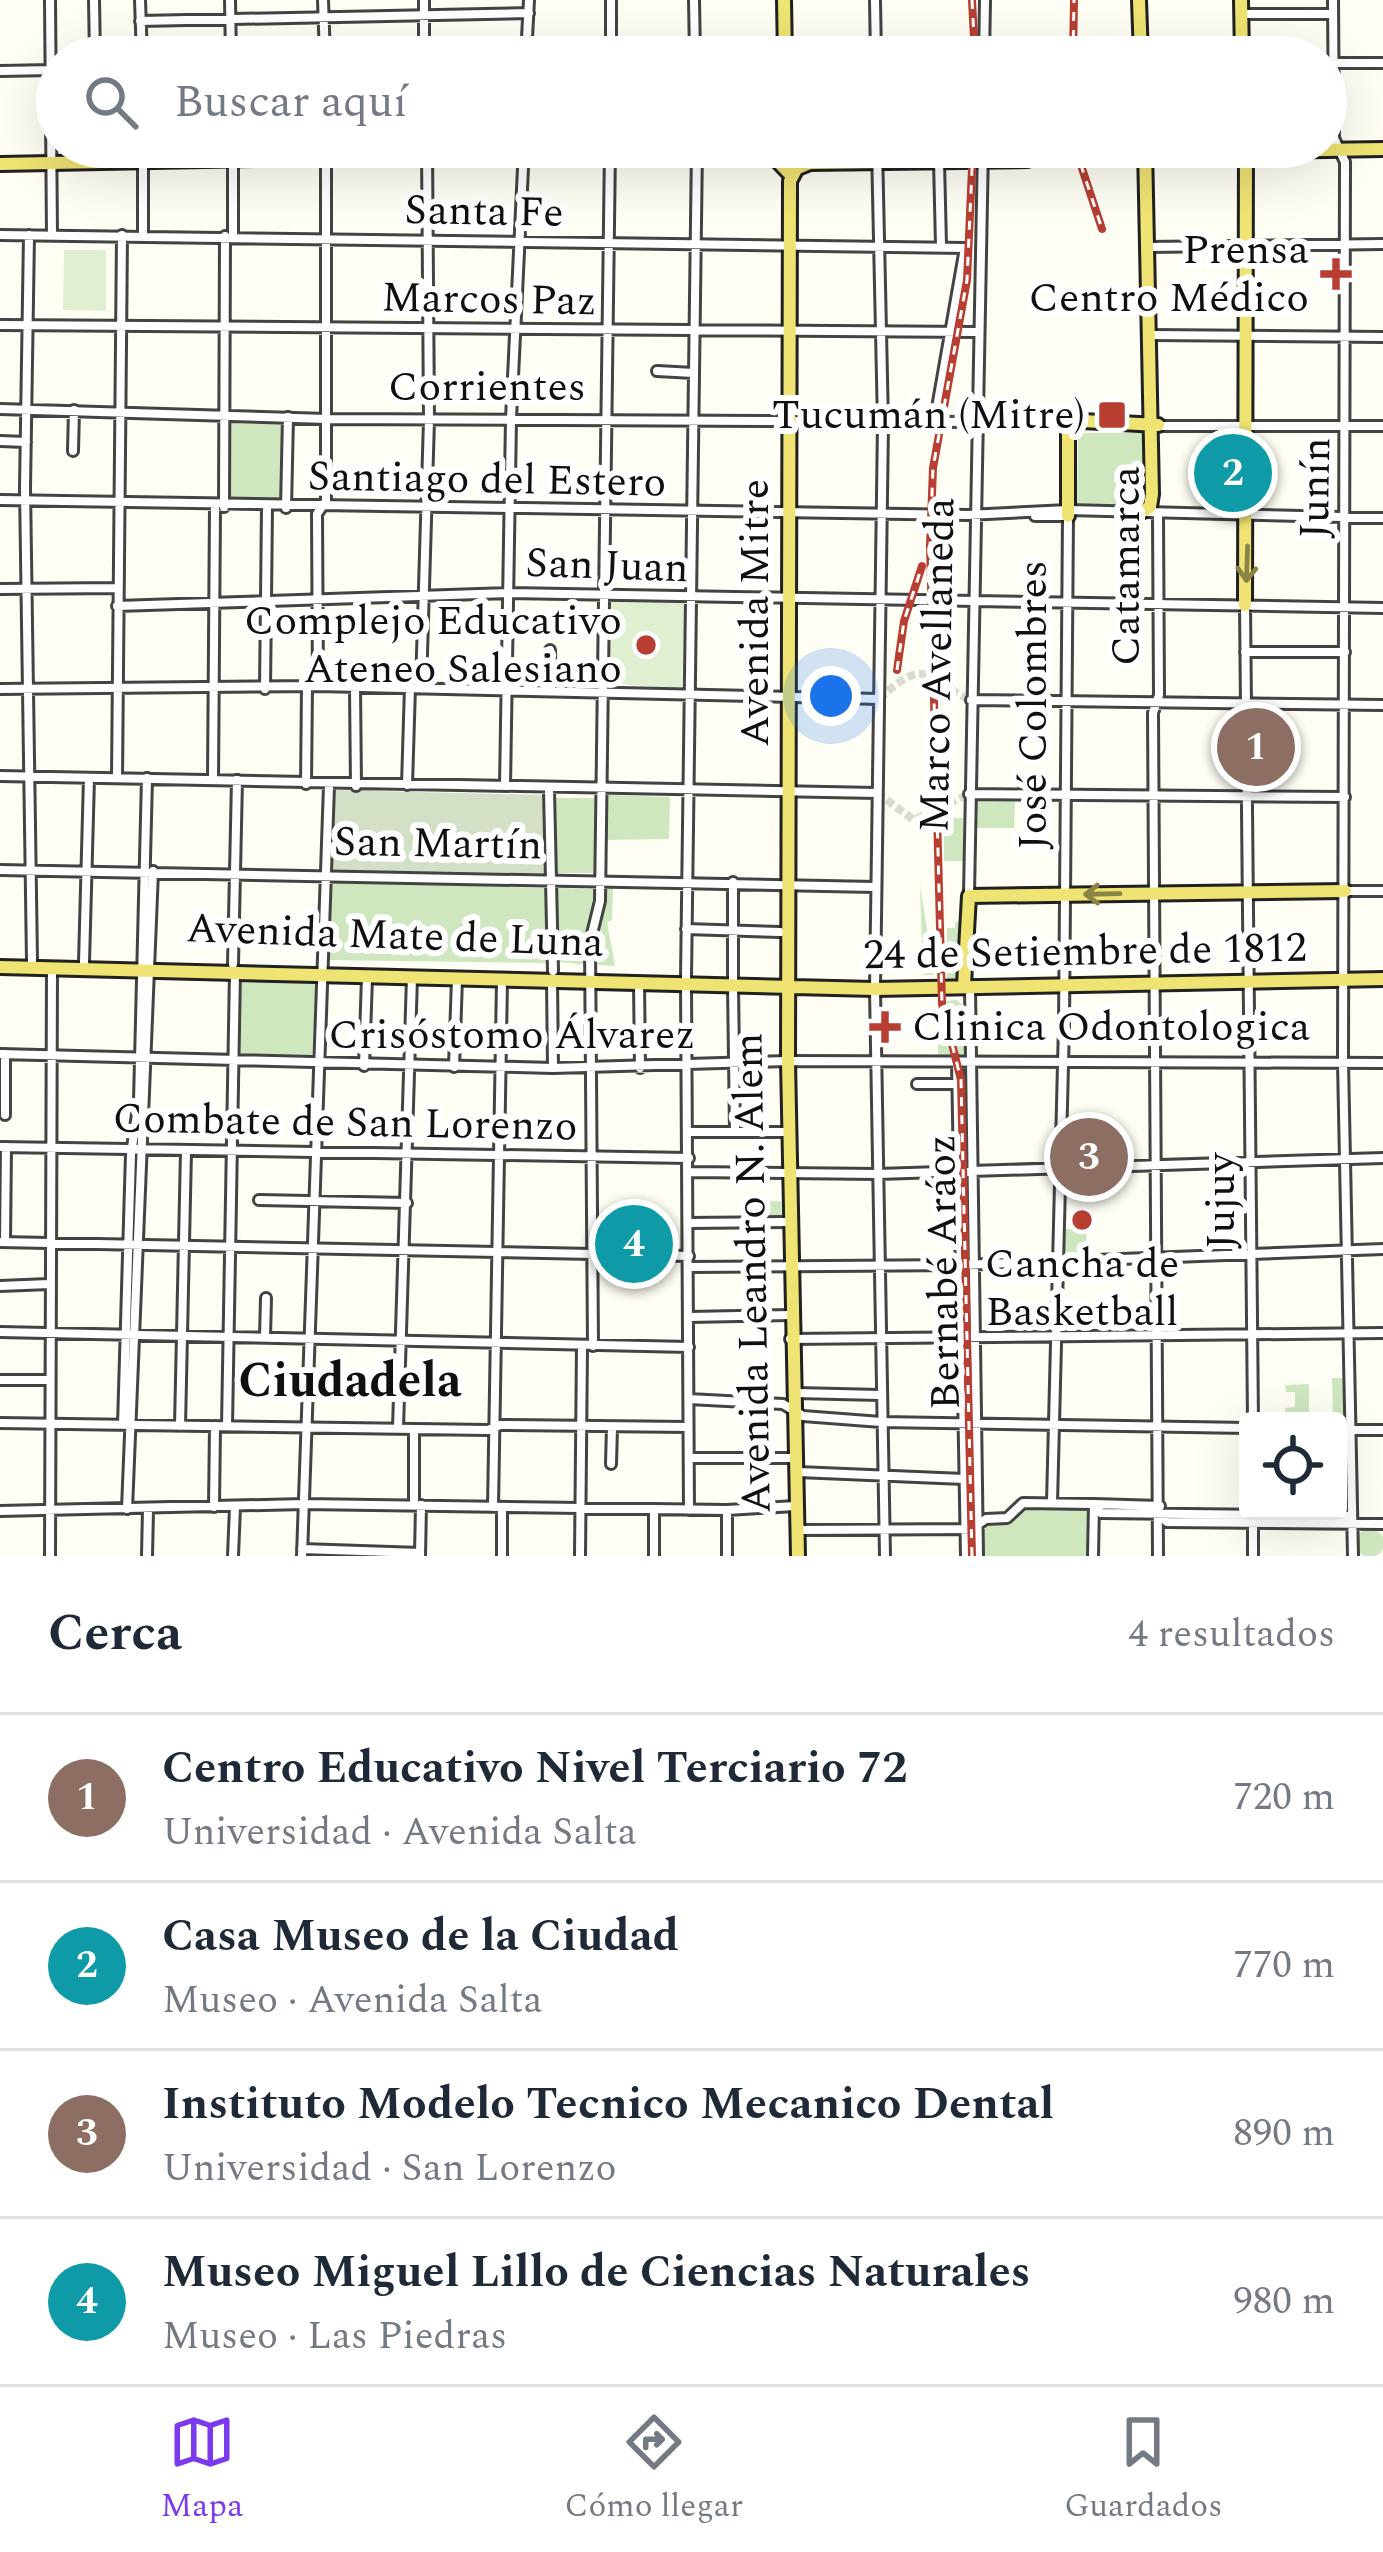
<!DOCTYPE html>
<html lang="es">
<head>
<meta charset="utf-8">
<style>
  body { margin:0; font-family:Spectral,serif; background:#f6f6f7; color:#1f2937 }
  .controls { position:absolute; right:36px; bottom:36px; display:grid; overflow:hidden; border-radius:12px; box-shadow:0 12px 48px #0002 }
  .controls button { width:108px; height:108px; display:grid; place-items:center; padding:0; border:0; border-bottom:3px solid #e0e1e3; background:#fff; color:#1f2937; font:60px sans-serif }
  .you { position:absolute; left:831px; top:696px; width:42px; height:42px; margin:-30px; border:9px solid #fff; border-radius:50%; background:#1a73e8; box-shadow:0 0 0 18px #1a73e833 }
  .badge { display:grid; place-items:center; width:78px; height:78px; border-radius:50%; background:#7c3aed; color:#fff; font-size:39px; font-weight:700 }
  .pin { position:absolute; translate:-50% -50%; border:6px solid #fff; box-shadow:0 3px 12px #0006 }
  .list { margin:0; padding:0; list-style:none }
  h2 { display:flex; justify-content:space-between; align-items:center; height:156px; margin:0; padding:0 48px; font-size:51px }
  h2 small { font-size:39px; font-weight:400; color:#747a83 }
  .list li { display:grid; grid-template-columns:78px 1fr auto; gap:36px; align-items:center; box-sizing:border-box; height:168px; padding:0 48px; border-top:3px solid #e0e1e3 }
  .list b { display:block; font-size:45px; white-space:nowrap }
  .list p { margin:0; font-size:39px; white-space:nowrap; color:#747a83 }
  .list em { font-size:39px; font-style:normal; color:#747a83 }
  .icon { flex:none; width:66px; height:66px; fill:none; stroke:currentColor; stroke-width:2; stroke-linecap:round; stroke-linejoin:round }
  .map { position:relative; flex:none; width:1383px; height:1556px; overflow:hidden }
  .search { position:absolute; background:#fff; box-shadow:0 12px 48px #0002; left:36px; right:36px; top:36px; height:132px; display:flex; align-items:center; gap:30px; box-sizing:border-box; padding:0 42px; border-radius:66px; color:#747a83; font-size:45px }
  .sheet { height:828px; background:#fff }
  nav { display:flex; justify-content:space-around; align-items:center; box-sizing:border-box; height:168px; border-top:3px solid #e0e1e3; background:#fff; font-size:33px; color:#747a83 }
  nav a { display:grid; justify-items:center; gap:6px }
  nav .on { color:#7c3aed }
  .map>svg:first-child { display:block }
</style>
</head>
<body>
<div class="map">
<svg width="1383" height="1556" viewBox="0 0 1383 1556">
  <rect width="100%" height="100%" fill="#fefef4"/>
  <path fill="#cee7bf" d="M 229,421 L 285,422 L 283,506 L 227,505 Z
    M 1078,433 L 1146,433 L 1146,508 L 1077,508 Z
    M 607,795 L 670,797 L 669,839 L 605,840 Z
    M 556,798 L 595,798 L 595,873 L 557,873 Z
    M 976,800 L 1015,800 L 1014,828 L 973,828 Z
    M 944,818 L 963,818 L 963,861 L 944,861 Z
    M 332,882 L 546,888 L 548,963 L 327,960 Z
    M 920,885 L 934,975 L 923,975 Z
    M 604,887 L 613,887 L 612,920 L 607,922 L 615,966 L 598,965 Z
    M 556,888 L 594,889 L 589,965 L 559,962 Z
    M 955,922 L 960,922 L 961,981 L 947,981 L 947,928 L 955,928 Z
    M 240,976 L 316,978 L 312,1061 L 239,1058 Z
    M 957,1000 L 964,1006 L 964,1057 L 938,1058 L 938,1007 L 944,1001 Z
    M 960,1065 L 968,1066 L 971,1171 L 965,1173 Z
    M 781,1201 L 782,1221 L 744,1221 L 744,1202 Z
    M 1075,1211 L 1087,1211 L 1086,1254 L 1062,1251 L 1062,1229 L 1076,1229 Z
    M 1332,1378 L 1344,1378 L 1346,1424 L 1333,1421 Z
    M 1309,1384 L 1309,1415 L 1286,1415 L 1285,1408 L 1295,1407 L 1295,1392 L 1286,1392 L 1285,1385 Z
    M 1024,1505 L 1089,1506 L 1089,1556 L 982,1556 L 981,1528 L 987,1521 L 1008,1520 Z
    M1356 1543a14 14 0 1 1 28 0a14 14 0 1 1-28 0Z"/>
  <path fill="#d3e0c5" d="M 334,790 L 547,795 L 547,875 L 331,872 Z"/>
  <path fill="#e0efd0" d="M 64,250 L 106,250 L 106,311 L 63,310 Z
    M 609,600 L 685,602 L 682,689 L 605,683 Z"/>
  <g fill="none" stroke-linecap="round" stroke-linejoin="round">
    <path stroke="#dadad2" stroke-width="8" stroke-dasharray="8 4" stroke-linecap="butt" d="M 879,699 C 927,655 924,678 970,700
      M 877,793 L 914,820 L 969,794"/>
    <defs>
      <path id="minor" d="M 50,0 L 52,235
        M 94,0 L 95,57
        M 140,0 L 142,57
        M 230,0 L 231,57
        M 323,0 L 325,57
        M 424,0 L 424,57
        M 694,0 L 695,56
        M 875,0 L 876,57
        M 1333,0 L 1334,138 L 1345,162 L 1343,1062 L 1353,1556
        M 1247,14 L 1333,14
        M 140,21 L 529,13
        M 514,57 L 830,57
        M 526,57 L 529,0
        M 611,57 L 611,0
        M 984,57 L 985,0
        M 1326,63 L 1383,63
        M 0,71 L 52,70
        M 96,147 L 96,156
        M 233,147 L 233,236
        M 877,147 L 883,424 L 875,989 L 885,1556
        M 939,161 L 941,246
        M 0,235 L 965,248 L 934,425
        M 29,235 L 25,488 L 32,961
        M 143,237 L 143,147
        M 1148,247 L 1383,244
        M 0,325 L 977,332
        M 1150,335 L 1383,337
        M 657,371 L 694,373
        M 0,409 L 327,419 L 974,422
        M 1159,426 L 1383,426
        M 0,441 L 26,442
        M 73,451 L 74,410
        M 0,500 L 968,515 L 1068,510 L 1383,518
        M 224,507 L 225,236
        M 286,508 L 288,417
        M 1035,516 L 1068,516
        M 1158,516 L 1159,695 L 1153,713 L 1158,1556
        M 0,589 L 117,588
        M 1245,605 L 1253,1421
        M 117,606 L 509,593 L 1383,608
        M 550,650 L 551,690
        M 1245,652 L 1345,652
        M 318,686 L 317,514 L 326,501 L 326,147
        M 355,687 L 356,786
        M 421,687 L 429,420 L 427,147
        M 0,689 L 318,686 L 879,699
        M 265,689 L 267,508
        M 971,700 L 1383,705
        M 0,776 L 877,793
        M 117,778 L 122,235
        M 213,780 L 215,507
        M 306,784 L 307,686
        M 407,785 L 410,687
        M 505,786 L 511,419 L 524,147
        M 549,790 L 553,971
        M 969,794 L 1345,797
        M 0,870 L 875,887
        M 733,882 L 733,980
        M 1346,891 L 1383,891
        M 969,895 L 983,147
        M 686,929 L 780,932
        M 84,962 L 89,778
        M 233,964 L 237,780
        M 686,978 L 697,147
        M 552,981 L 553,1068
        M 639,982 L 640,1068
        M 686,984 L 689,1510
        M 733,986 L 735,1132
        M 970,988 L 978,1556
        M 0,1054 L 553,1068 L 788,1061 L 1383,1063
        M 957,1061 L 966,1556
        M 364,1066 L 367,977
        M 454,1067 L 457,978
        M 917,1084 L 959,1084
        M 5,1115 L 5,1054
        M 689,1132 L 783,1132
        M 0,1147 L 689,1158
        M 689,1172 L 878,1174 L 1383,1158
        M 259,1200 L 407,1203
        M 689,1223 L 785,1222
        M 0,1242 L 689,1256
        M 5,1242 L 6,1147
        M 689,1267 L 962,1265 L 1383,1249
        M 0,1286 L 49,1284
        M 689,1317 L 792,1315
        M 0,1332 L 689,1347
        M 265,1337 L 266,1298
        M 790,1339 L 1383,1333
        M 593,1346 L 590,942 L 600,901 L 610,149
        M 0,1380 L 50,1380
        M 796,1393 L 880,1395
        M 689,1399 L 783,1404 L 803,1416 L 881,1422 L 1248,1428
        M 0,1423 L 488,1430 L 500,1425 L 688,1427
        M 123,1425 L 131,1154 L 139,1101 L 147,778
        M 180,1426 L 186,1151
        M 227,1426 L 235,971
        M 398,1428 L 412,977
        M 1338,1430 L 1383,1430
        M 689,1458 L 790,1458
        M 611,1464 L 612,1427
        M 798,1472 L 964,1479
        M 1052,1503 L 1064,1025 L 1068,516
        M 414,1504 L 414,1429
        M 214,1507 L 215,1426
        M 493,1507 L 502,981
        M 127,1509 L 153,871
        M 727,1510 L 727,1556
        M 0,1511 L 304,1504 L 727,1510 L 795,1506
        M 1159,1515 L 1167,1522 L 1383,1524
        M 1253,1518 L 1253,1556
        M 799,1530 L 971,1529 L 986,1519 L 1007,1518 L 1023,1503 L 1094,1504 L 1101,1513 L 1352,1516
        M 302,1549 L 420,1553
        M 50,1556 L 52,969
        M 147,1556 L 148,1510
        M 233,1556 L 235,1507
        M 302,1556 L 329,786
        M 420,1556 L 421,1505
        M 502,1556 L 502,1507
        M 580,1556 L 582,1346
        M 654,1556 L 654,1510
        M 1093,1556 L 1094,1504 L 1160,1506"/>
      <path id="major" d="M 784,0 L 785,57
        M 1139,0 L 1141,57
        M 1241,0 L 1242,57
        M 779,147 L 816,157
        M 1142,153 L 1383,149
        M 0,164 L 753,149 L 770,153 L 788,172 L 810,163 L 1028,160
        M 797,168 L 790,181 L 788,1061 L 798,1556
        M 1136,515 L 1150,507 L 1152,494 L 1145,147
        M 1068,516 L 1068,433 L 1082,421 L 1158,425
        M 1245,605 L 1246,147
        M 0,967 L 875,989 L 1383,979
        M 964,985 L 969,896 L 1345,891"/>
    </defs>
    <use href="#minor" stroke="#434343" stroke-width="14"/>
    <use href="#major" stroke="#212121" stroke-width="18"/>
    <use href="#minor" stroke="#fff" stroke-width="8"/>
    <use href="#major" stroke="#efe373" stroke-width="12"/>
    <defs>
      <path id="rail" d="M 972,0 L 975,57
        M 1073,57 L 1074,0
        M 1075,147 L 1102,229
        M 897,670 L 904,621 L 922,566
        M 972,1556 L 961,1080 L 942,1004 L 930,546 L 933,468 L 967,280 L 973,147"/>
    </defs>
    <use href="#rail" stroke="#b73e31" stroke-width="8"/>
    <use href="#rail" stroke="#fff" stroke-width="3" stroke-dasharray="9" stroke-linecap="butt"/>
    <defs>
      <path id="major-bridge" d="M 1027,155 L 1129,153"/>
    </defs>
    <use href="#major-bridge" stroke="#212121" stroke-width="18" stroke-linecap="butt"/>
    <use href="#major-bridge" stroke="#efe373" stroke-width="12"/>
  </g>
  <defs><path id="oneway-shaft" d="M-6 0H5M1.5-3L5.5 0L1.5 3" fill="none" stroke-width="1.6" stroke-linecap="round" stroke-linejoin="round" transform="scale(3)"/></defs>
  <g stroke="#8b8446">
    <use href="#oneway-shaft" transform="translate(1247 564) rotate(92)"/>
    <use href="#oneway-shaft" transform="translate(1102 894) rotate(179)"/>
  </g>
  <g fill="#b73e31" stroke="#fff" stroke-width="4.5">
    <path d="M1330 256h12v12h12v12h-12v12h-12v-12h-12v-12h12z"/>
    <rect x="1097" y="400" width="30" height="30" rx="6"/>
    <circle cx="646" cy="645" r="12"/>
    <path d="M879 1009h12v12h12v12h-12v12h-12v-12h-12v-12h12z"/>
    <circle cx="1082" cy="1220" r="12"/>
  </g>
  <g text-anchor="middle" dominant-baseline="central" stroke-width="12" stroke-linejoin="round" paint-order="stroke">
    <g font-size="42" fill="#101010" stroke="#fff">
      <text transform="translate(484 212) rotate(1)">Santa Fe</text>
      <text transform="translate(489 300) rotate(1)">Marcos Paz</text>
      <text x="487" y="387">Corrientes</text>
      <text transform="translate(487 480) rotate(1)">Santiago del Estero</text>
      <text transform="translate(1316 488) rotate(-89)">Junín</text>
      <text transform="translate(607 566) rotate(2)">San Juan</text>
      <text transform="translate(1126 566) rotate(-90)">Catamarca</text>
      <text transform="translate(755 613) rotate(-90)">Avenida Mitre</text>
      <text transform="translate(938 665) rotate(-89)">Marco Avellaneda</text>
      <text transform="translate(1033 705) rotate(-90)">José Colombres</text>
      <text transform="translate(438 844) rotate(1)">San Martín</text>
      <text transform="translate(395 936) rotate(2)">Avenida Mate de Luna</text>
      <text transform="translate(1085 952) rotate(-1)">24 de Setiembre de 1812</text>
      <text x="512" y="1035">Crisóstomo Álvarez</text>
      <text transform="translate(345 1123) rotate(1)">Combate de San Lorenzo</text>
      <text transform="translate(1221 1201) rotate(-90)">Jujuy</text>
      <text transform="translate(944 1272) rotate(-91)">Bernabé Aráoz</text>
      <text transform="translate(753 1273) rotate(-91)">Avenida Leandro N. Alem</text>
    </g>
    <g font-size="42" fill="#101010" stroke="#fff" text-anchor="end">
      <text x="1309" y="250">Prensa<tspan x="1309" dy="48">Centro Médico</tspan></text>
      <text x="1085" y="415">Tucumán (Mitre)</text>
      <text x="622" y="621">Complejo Educativo<tspan x="622" dy="48">Ateneo Salesiano</tspan></text>
      <text x="912" y="1027" text-anchor="start">Clinica Odontologica</text>
      <text x="1082" y="1264" text-anchor="middle">Cancha de<tspan x="1082" dy="48">Basketball</tspan></text>
    </g>
    <g font-size="48" font-weight="bold" fill="#101010" stroke="#fff">
      <text x="350" y="1381">Ciudadela</text>
    </g>
  </g>
</svg>
<div class="controls">
<button><svg class="icon" aria-label="locate" viewBox="0 0 24 24"><circle cx="12" cy="12" r="6"/><path d="M12 2v4M12 18v4M2 12h4M18 12h4"/></svg></button>
</div>
<div class="you"></div>
<div class="pin badge" style="left:1256px;top:747px;background:#8d6e63">1</div>
<div class="pin badge" style="left:1233px;top:473px;background:#0f9aa8">2</div>
<div class="pin badge" style="left:1089px;top:1157px;background:#8d6e63">3</div>
<div class="pin badge" style="left:634px;top:1244px;background:#0f9aa8">4</div>
<div class="search"><svg class="icon" aria-label="search" viewBox="0 0 24 24"><circle cx="10" cy="10" r="6"/><path d="M15 15l6 6"/></svg>Buscar aquí</div>
</div>
<section class="sheet">
<h2>Cerca<small>4 resultados</small></h2>
<ul class="list">
<li><span class="badge" style="background:#8d6e63">1</span><div><b>Centro Educativo Nivel Terciario 72</b><p>Universidad · Avenida Salta</p></div><em>720 m</em></li>
<li><span class="badge" style="background:#0f9aa8">2</span><div><b>Casa Museo de la Ciudad</b><p>Museo · Avenida Salta</p></div><em>770 m</em></li>
<li><span class="badge" style="background:#8d6e63">3</span><div><b>Instituto Modelo Tecnico Mecanico Dental</b><p>Universidad · San Lorenzo</p></div><em>890 m</em></li>
<li><span class="badge" style="background:#0f9aa8">4</span><div><b>Museo Miguel Lillo de Ciencias Naturales</b><p>Museo · Las Piedras</p></div><em>980 m</em></li>
</ul>
</section>
<nav>
<a class="on"><svg class="icon" aria-label="map" viewBox="0 0 24 24"><path d="M3 6l6-2 6 2 6-2v14l-6 2-6-2-6 2zM9 4v14M15 6v14"/></svg>Mapa</a>
<a><svg class="icon" aria-label="directions" viewBox="0 0 24 24"><path d="M12 3l9 9-9 9-9-9zM9 14v-3h6M13 9l2 2-2 2"/></svg>Cómo llegar</a>
<a><svg class="icon" aria-label="saved" viewBox="0 0 24 24"><path d="M7 4h10v16l-5-4-5 4z"/></svg>Guardados</a>
</nav>
</body>
</html>
